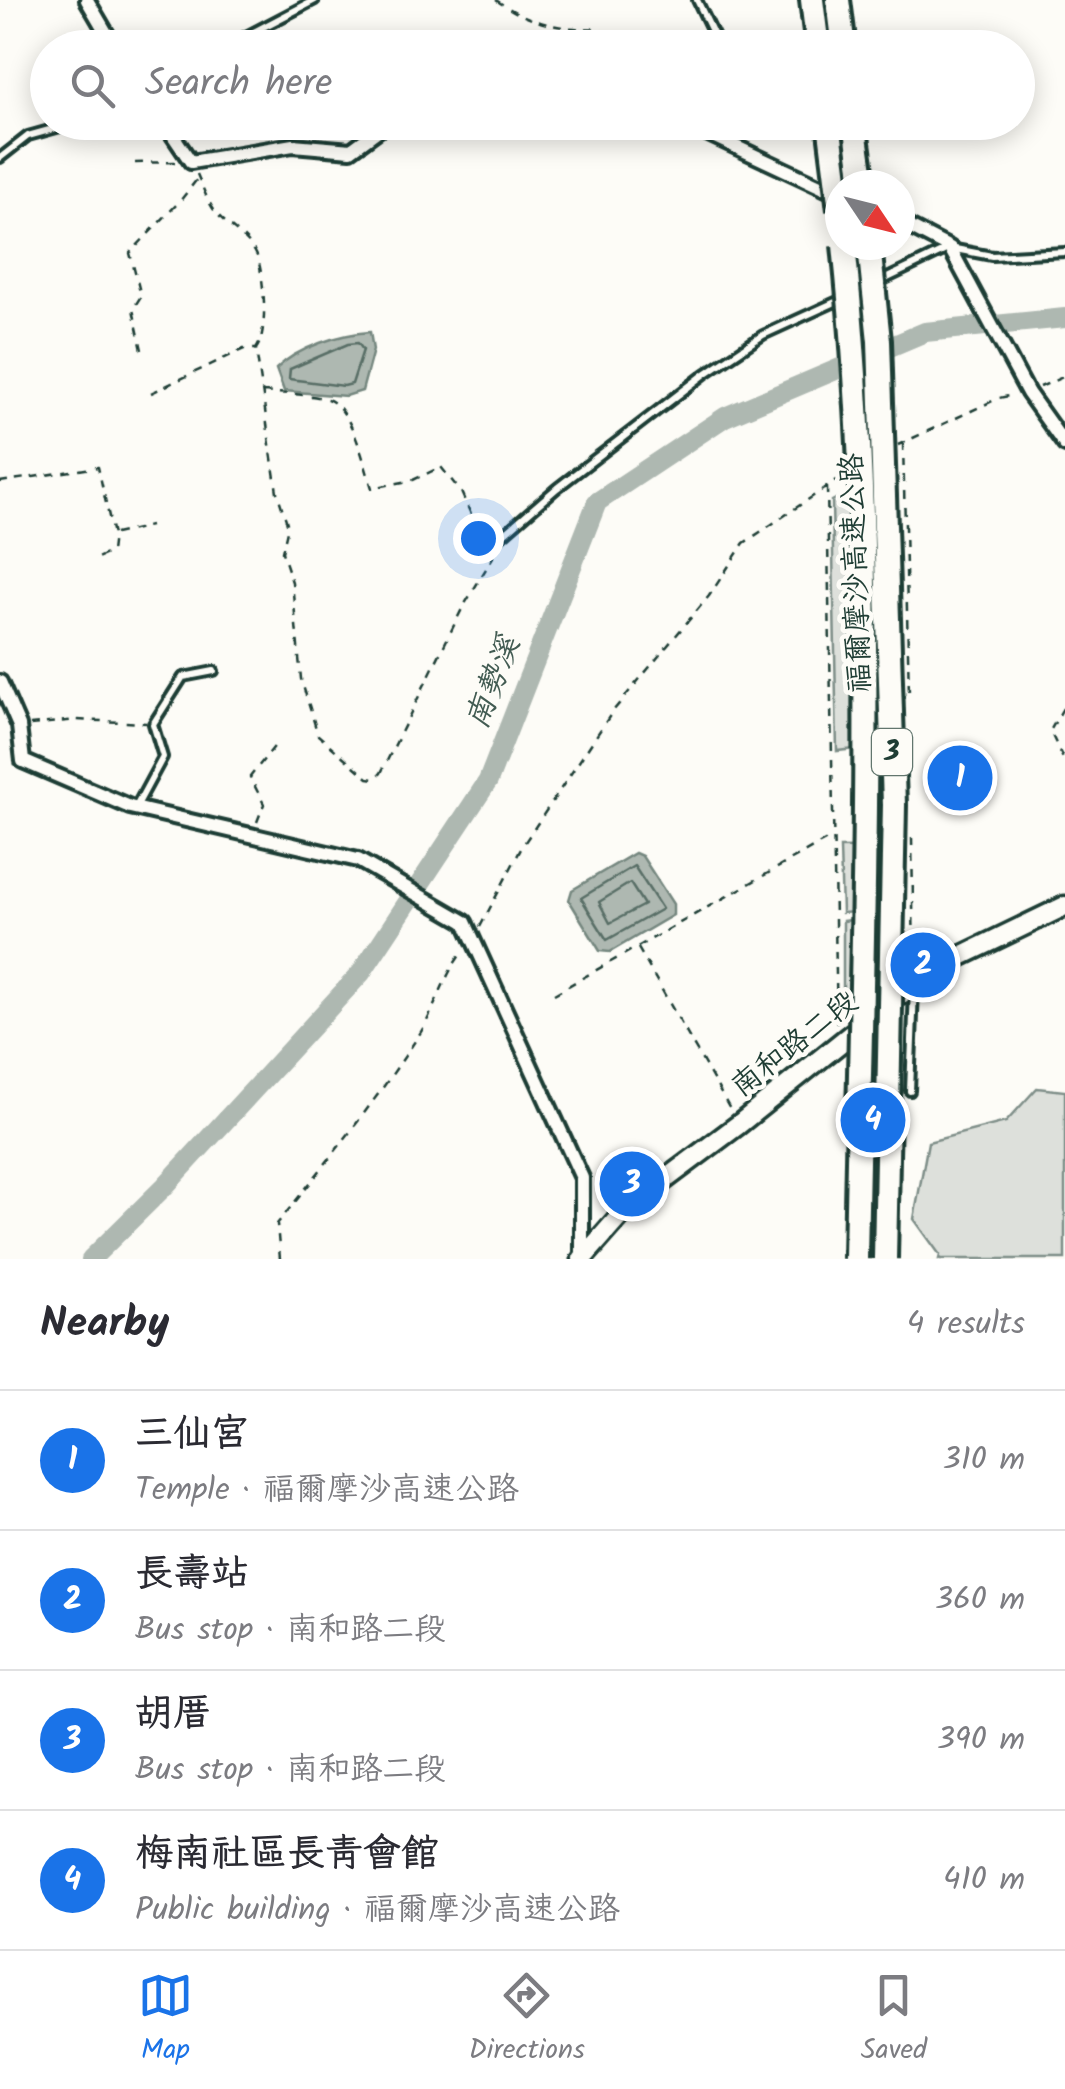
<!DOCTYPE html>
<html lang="en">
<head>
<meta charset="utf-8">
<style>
  body { margin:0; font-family:Kalam,"LXGW WenKai TC",sans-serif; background:#f2f2f3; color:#2b2b33 }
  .compass { position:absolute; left:825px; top:170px; width:90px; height:90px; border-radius:50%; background:#fff; box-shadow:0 5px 25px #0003; rotate:125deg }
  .you { position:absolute; left:478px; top:538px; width:35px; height:35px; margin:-25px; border:8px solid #fff; border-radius:50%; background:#1a73e8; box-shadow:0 0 0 15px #1a73e833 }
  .badge { display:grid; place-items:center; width:65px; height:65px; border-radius:50%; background:#1a73e8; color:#fff; font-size:32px; font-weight:700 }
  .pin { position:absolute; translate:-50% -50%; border:5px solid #fff; box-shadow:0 2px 10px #0006 }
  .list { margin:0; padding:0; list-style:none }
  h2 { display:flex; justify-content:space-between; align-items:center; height:130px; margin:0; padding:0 40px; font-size:42px }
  h2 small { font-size:32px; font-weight:400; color:#7c7c81 }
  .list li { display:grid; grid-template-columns:65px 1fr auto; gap:30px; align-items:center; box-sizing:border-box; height:140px; padding:0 40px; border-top:2px solid #e1e1e2 }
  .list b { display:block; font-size:38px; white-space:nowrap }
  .list p { margin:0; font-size:32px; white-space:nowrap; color:#7c7c81 }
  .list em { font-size:32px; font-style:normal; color:#7c7c81 }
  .icon { flex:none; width:55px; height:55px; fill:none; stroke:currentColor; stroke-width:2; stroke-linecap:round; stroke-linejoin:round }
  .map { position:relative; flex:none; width:1065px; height:1259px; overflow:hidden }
  .search { position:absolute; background:#fff; box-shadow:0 5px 25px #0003; left:30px; right:30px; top:30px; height:110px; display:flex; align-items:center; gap:25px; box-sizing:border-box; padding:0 35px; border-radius:55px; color:#7c7c81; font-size:38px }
  .sheet { height:690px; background:#fff }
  nav { display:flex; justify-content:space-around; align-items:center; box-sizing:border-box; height:140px; border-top:2px solid #e1e1e2; background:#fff; font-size:28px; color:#7c7c81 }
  nav a { display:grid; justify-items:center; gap:5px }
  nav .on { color:#1a73e8 }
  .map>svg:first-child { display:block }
</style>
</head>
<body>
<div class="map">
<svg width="1065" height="1259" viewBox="0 0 1065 1259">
  <rect width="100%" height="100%" fill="#fdfcf7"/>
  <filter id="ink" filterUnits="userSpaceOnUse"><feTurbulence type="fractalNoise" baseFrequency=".01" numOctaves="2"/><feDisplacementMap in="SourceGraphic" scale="20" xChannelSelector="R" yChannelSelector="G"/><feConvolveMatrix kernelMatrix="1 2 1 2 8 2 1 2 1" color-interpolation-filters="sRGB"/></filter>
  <g filter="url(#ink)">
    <path fill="#dde0db" stroke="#7e8e88" stroke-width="2.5" d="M 896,468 L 901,744 L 837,751 L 832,501 Z
      M 899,847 L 900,909 L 842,913 L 840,848 Z
      M 901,915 L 902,986 L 843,990 L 843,921 Z
      M 1037,1088 L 1065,1091 L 1065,1259 L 939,1259 L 940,1255 L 914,1219 L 928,1142 L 1006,1122 Z"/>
    <path fill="#aeb8b1" stroke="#75877f" stroke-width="2.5" d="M 370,332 L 373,350 L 362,391 L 346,396 L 284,391 L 276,369 C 298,347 340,334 370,332 Z
      M 635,853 L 642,856 L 673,904 L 673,915 L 610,952 L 600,951 L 569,900 L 572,890 Z"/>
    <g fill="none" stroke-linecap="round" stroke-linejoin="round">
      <path stroke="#586e66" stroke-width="2.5" d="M 358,343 L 363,350 L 352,384 L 344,386 L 289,379 L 290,369 L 348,344 Z
        M 634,866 L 662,909 L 607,940 L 581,898 Z
        M 630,883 L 644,905 L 610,923 L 599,902 Z"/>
      <path stroke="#aeb8b1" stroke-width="20" d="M 91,1259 L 165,1186 L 361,973 L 488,781 L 597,502 L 725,417 L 925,332 L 1065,318"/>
      <defs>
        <path id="service" d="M 697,0 L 720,48
          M 223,48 L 315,0
          M 0,158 L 28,136 L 78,122
          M 854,294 L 950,248 L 992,256 L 1065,252
          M 489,547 L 557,488 L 705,374 L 763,335 L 842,299
          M 136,807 L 163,757 L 153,724 L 183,677 L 214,671
          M 910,1091 L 914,989"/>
        <path id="minor" d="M 87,0 L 115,48
          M 164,122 L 191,162 L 293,145 L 351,150 L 389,122
          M 450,122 L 460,126 L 517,122
          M 683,122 L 839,195
          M 900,222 L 950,248 L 1028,393 L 1065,445
          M 0,682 L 19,726 L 23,761 L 130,807 L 358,860 L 465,922 L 582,1178 L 582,1258"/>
        <path id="secondary" d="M 582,1259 L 627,1208 L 738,1125 L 915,983 L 957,958 L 1065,906"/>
        <path id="motorway" d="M 812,0 L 818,48
          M 838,0 L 844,48
          M 854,122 L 863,185"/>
      </defs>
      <use href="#service" stroke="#1f3d34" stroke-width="14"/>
      <use href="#minor" stroke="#1f3d34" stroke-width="20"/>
      <use href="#secondary" stroke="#1f3d34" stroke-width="25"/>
      <use href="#motorway" stroke="#1f3d34" stroke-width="30"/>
      <path stroke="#1f3d34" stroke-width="2.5" stroke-dasharray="8 8" stroke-linecap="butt" d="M 496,0 C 528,23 563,31 602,28
        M 135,163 L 177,162
        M 197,174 C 203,188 209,206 219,216 C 231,229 250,239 257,256 C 264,276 269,333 256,349 L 277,492 L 288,526 L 282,552 L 292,582 L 301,679 L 318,735 L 368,778 L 375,779 L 381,773 L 462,609 L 493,557 L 492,553
        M 142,350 L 133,309 L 141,296 L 130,253 L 180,201 L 198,178
        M 1040,387 L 1065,376
        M 263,392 C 283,394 307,394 327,399 C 352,407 364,464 372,488 L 413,480 L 441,467 L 461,492 L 482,539
        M 151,393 L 244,349 L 255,349
        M 903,443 L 909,695
        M 898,445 L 999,398 L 1014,395
        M 0,482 L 98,467 L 113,535 L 111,552 L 95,559
        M 827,487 L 837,1029
        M 115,534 L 150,526
        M 1063,708 L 1050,731 L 1065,763
        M 30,725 L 77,720 L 146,723
        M 257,822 L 264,804 L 250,777 L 277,743
        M 912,838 L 914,965
        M 480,927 L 523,845 L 613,711 L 709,596 L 744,543 L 843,476
        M 638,948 L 731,1111
        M 554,994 L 832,837
        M 280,1259 L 277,1224 C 326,1164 374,1103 417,1038 C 436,1010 442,977 464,950"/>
      <use href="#service" stroke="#fdfcf7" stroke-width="6"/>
      <use href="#minor" stroke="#fdfcf7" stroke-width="12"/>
      <use href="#secondary" stroke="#fdfcf7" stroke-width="18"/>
      <use href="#motorway" stroke="#fdfcf7" stroke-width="22"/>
      <defs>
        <path id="motorway-bridge" d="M 829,122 L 840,210
          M 844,245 C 879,581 862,922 856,1259
          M 869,245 L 879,341 L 894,805 L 885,1259"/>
      </defs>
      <use href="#motorway-bridge" stroke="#1f3d34" stroke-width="30" stroke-linecap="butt"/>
      <use href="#motorway-bridge" stroke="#fdfcf7" stroke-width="22"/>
    </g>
  </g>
  <g text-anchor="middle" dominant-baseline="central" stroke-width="9" stroke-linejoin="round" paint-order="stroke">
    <rect fill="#fdfcf7" stroke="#62766e" stroke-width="2.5" x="872" y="729" width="40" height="46" rx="8"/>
    <g font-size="28" font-weight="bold" fill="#1f3d34">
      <text x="892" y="752">3</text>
    </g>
    <g font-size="30" fill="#1f3d34" stroke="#fdfcf7">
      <text transform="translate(857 573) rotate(-92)">福爾摩沙高速公路</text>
      <text transform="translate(795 1045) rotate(-38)">南和路二段</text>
    </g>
    <g font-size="32" font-style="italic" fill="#435c53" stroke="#fdfcf7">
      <text transform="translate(494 683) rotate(-69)">南勢溪</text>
    </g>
  </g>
</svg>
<svg class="compass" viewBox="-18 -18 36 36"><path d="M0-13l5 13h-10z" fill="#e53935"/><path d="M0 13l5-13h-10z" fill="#7c7c81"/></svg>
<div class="you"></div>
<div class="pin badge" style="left:960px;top:778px">1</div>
<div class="pin badge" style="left:923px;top:965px">2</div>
<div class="pin badge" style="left:632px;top:1184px">3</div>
<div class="pin badge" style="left:873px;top:1120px">4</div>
<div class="search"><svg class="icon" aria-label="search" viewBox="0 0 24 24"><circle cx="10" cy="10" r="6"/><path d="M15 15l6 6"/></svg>Search here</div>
</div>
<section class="sheet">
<h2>Nearby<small>4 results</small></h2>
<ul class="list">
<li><span class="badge">1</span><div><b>三仙宮</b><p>Temple · 福爾摩沙高速公路</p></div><em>310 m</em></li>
<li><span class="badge">2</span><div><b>長壽站</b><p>Bus stop · 南和路二段</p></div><em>360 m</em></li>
<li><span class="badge">3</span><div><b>胡厝</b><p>Bus stop · 南和路二段</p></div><em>390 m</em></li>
<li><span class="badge">4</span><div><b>梅南社區長青會館</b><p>Public building · 福爾摩沙高速公路</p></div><em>410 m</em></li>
</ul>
</section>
<nav>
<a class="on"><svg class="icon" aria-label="map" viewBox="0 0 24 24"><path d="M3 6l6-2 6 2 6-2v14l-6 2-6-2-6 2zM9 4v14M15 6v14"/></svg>Map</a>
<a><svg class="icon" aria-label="directions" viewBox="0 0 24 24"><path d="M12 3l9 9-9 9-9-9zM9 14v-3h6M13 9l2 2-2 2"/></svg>Directions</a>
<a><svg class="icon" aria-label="saved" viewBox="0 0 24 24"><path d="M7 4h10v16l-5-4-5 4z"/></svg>Saved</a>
</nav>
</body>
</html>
